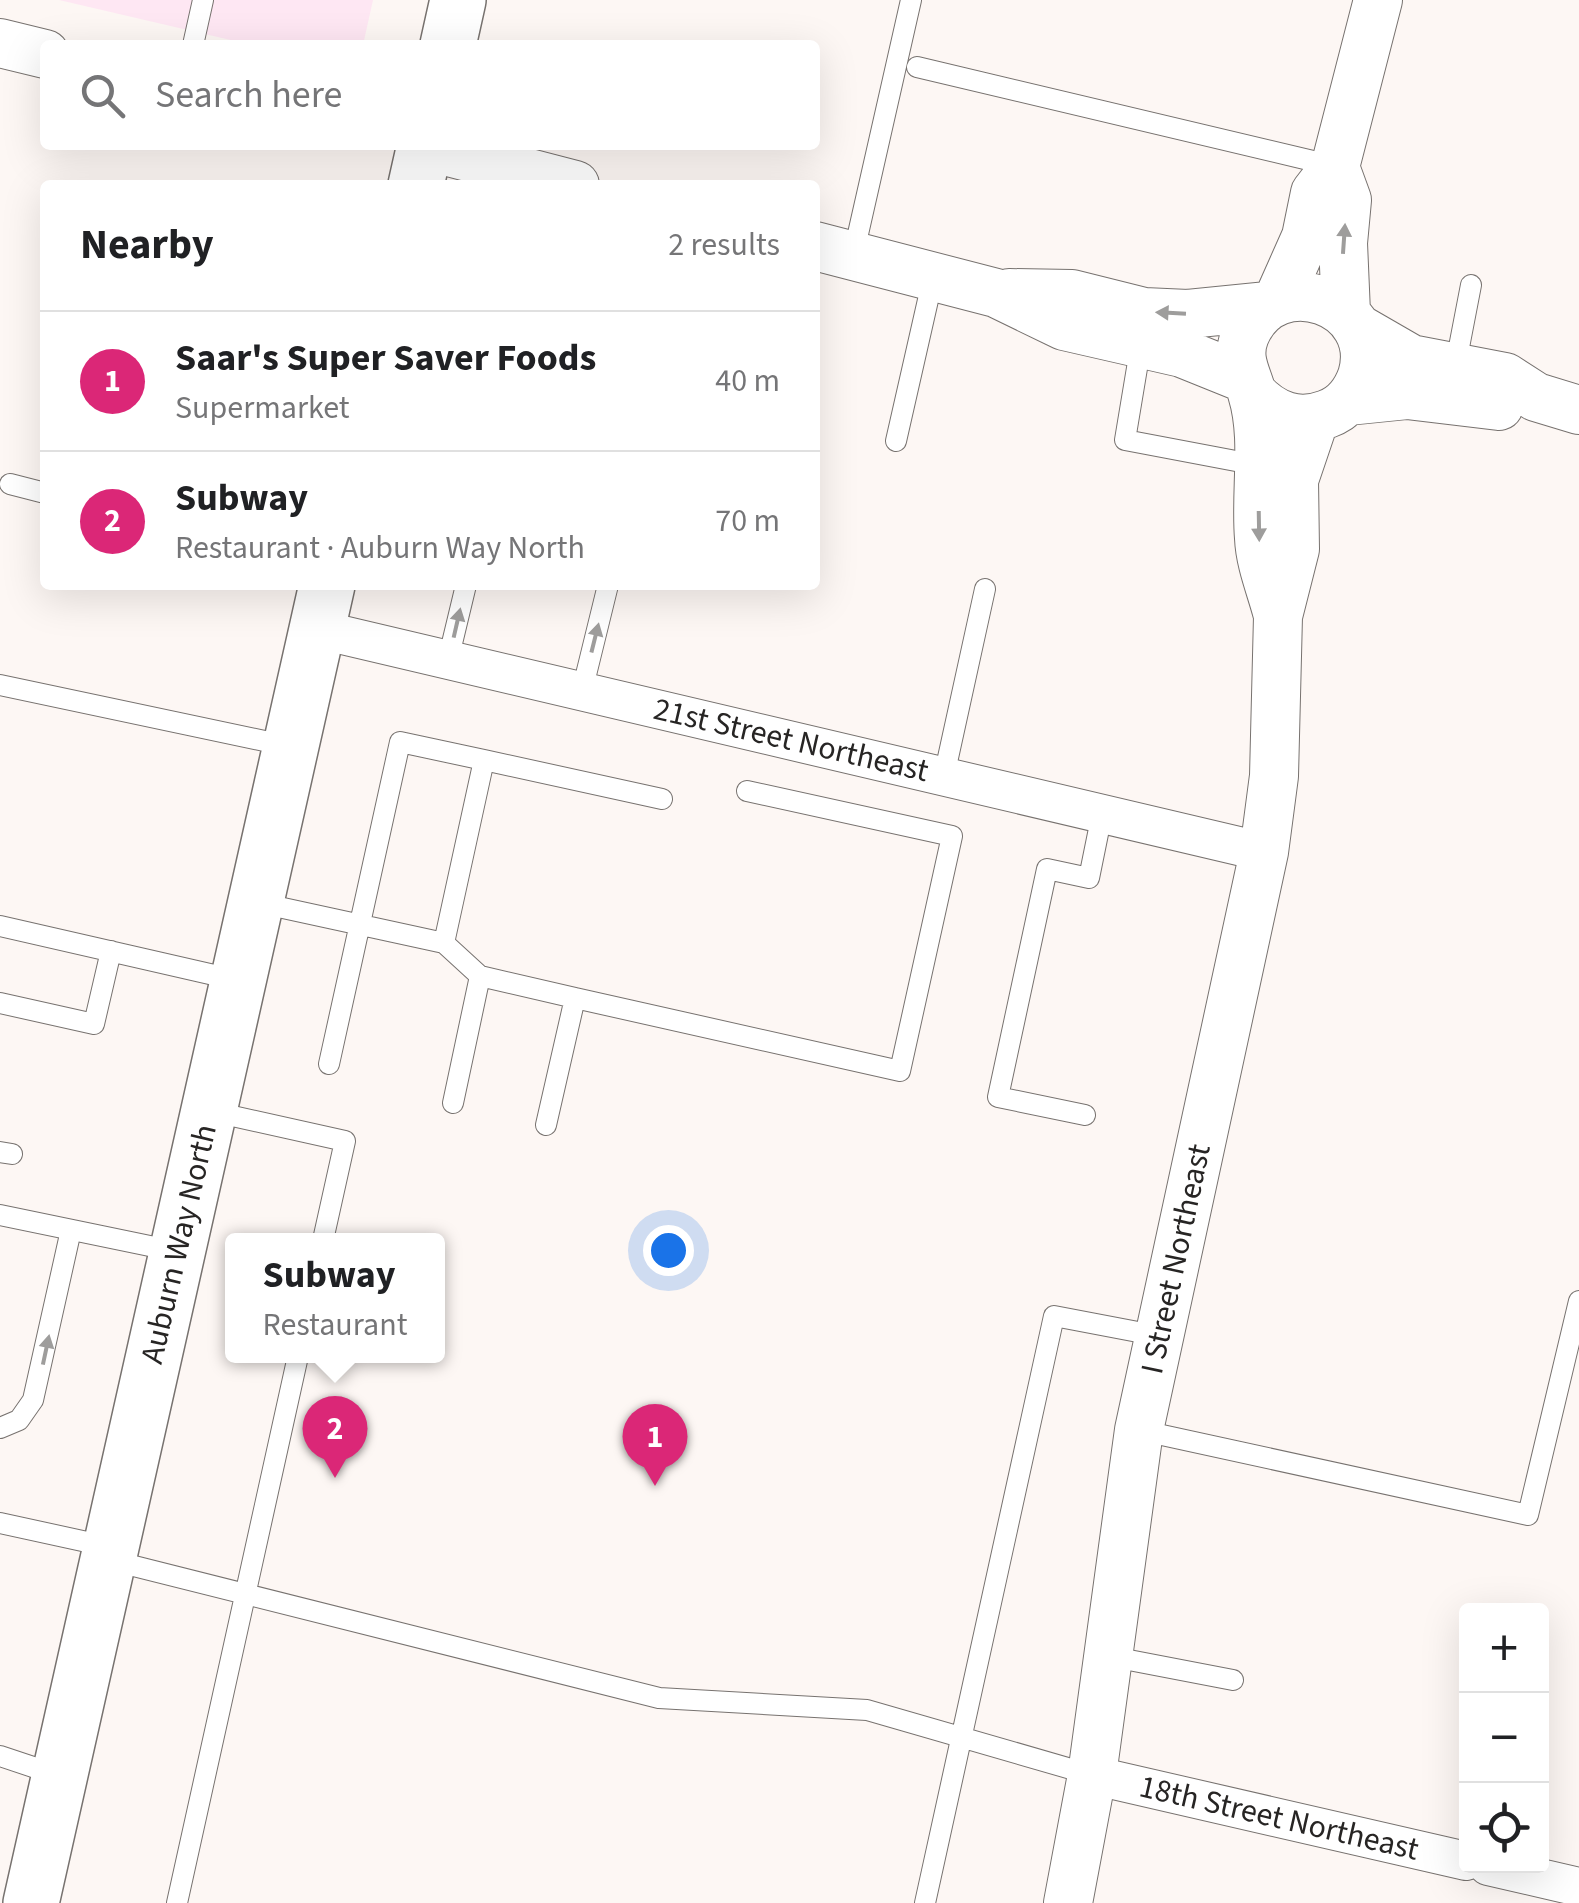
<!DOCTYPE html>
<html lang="en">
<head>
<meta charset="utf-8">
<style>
  body { margin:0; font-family:"Source Sans 3",sans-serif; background:#f2f2f2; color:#202124 }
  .controls { position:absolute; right:30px; bottom:30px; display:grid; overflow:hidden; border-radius:10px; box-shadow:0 10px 40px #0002 }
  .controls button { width:90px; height:90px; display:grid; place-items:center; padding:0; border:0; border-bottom:2px solid #e0e0e0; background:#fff; color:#202124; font:50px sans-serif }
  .you { position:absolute; left:668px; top:1250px; width:35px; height:35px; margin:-25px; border:8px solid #fff; border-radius:50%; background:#1a73e8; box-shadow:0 0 0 15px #1a73e833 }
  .badge { display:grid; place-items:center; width:65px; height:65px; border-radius:50%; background:#db2777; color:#fff; font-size:32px; font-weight:700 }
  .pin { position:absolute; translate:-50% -82px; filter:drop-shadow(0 2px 5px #0008) }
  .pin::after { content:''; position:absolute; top:52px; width:35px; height:30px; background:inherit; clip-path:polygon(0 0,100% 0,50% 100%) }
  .popup { position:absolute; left:225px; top:1233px; width:220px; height:130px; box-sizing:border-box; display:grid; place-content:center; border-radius:10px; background:#fff; filter:drop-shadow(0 2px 8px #0005); font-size:32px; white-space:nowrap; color:#757577 }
  .popup b { font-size:38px; color:#202124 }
  .popup::after { content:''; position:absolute; left:50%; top:100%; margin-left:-20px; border:20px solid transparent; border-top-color:#fff }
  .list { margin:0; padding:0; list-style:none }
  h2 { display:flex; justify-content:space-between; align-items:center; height:130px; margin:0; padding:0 40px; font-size:42px }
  h2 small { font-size:32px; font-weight:400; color:#757577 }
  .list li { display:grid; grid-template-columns:65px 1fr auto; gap:30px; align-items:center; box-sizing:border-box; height:140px; padding:0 40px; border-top:2px solid #e0e0e0 }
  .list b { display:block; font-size:38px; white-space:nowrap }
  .list p { margin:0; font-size:32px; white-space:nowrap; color:#757577 }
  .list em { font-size:32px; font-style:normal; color:#757577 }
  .icon { flex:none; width:55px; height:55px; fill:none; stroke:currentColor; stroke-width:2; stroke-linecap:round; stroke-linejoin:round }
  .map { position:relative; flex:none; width:1579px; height:1903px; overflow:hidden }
  .search { position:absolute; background:#fff; box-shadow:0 10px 40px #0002; left:40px; top:40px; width:780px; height:110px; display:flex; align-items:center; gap:25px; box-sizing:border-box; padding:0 35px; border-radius:10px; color:#757577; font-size:38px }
  .panel { position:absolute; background:#fff; box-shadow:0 10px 40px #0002; left:40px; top:180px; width:780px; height:410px; border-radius:10px }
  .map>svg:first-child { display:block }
</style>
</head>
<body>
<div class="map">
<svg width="1579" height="1903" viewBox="0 0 1579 1903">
  <rect width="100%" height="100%" fill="#fdf7f4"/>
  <path fill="#fee7f3" d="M 59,0 L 373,0 L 363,45 L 252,45 Z"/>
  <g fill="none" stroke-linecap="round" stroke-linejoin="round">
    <defs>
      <path id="service" d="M 193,45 L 203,0
        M 917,67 L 1334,166
        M 853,256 L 911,0
        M 1141,344 L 1125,440 L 1257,465
        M 1455,368 L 1471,285
        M 896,441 L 933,278
        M 10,484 L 45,493
        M 448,660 L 466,585
        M 0,685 L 288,746
        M 582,691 L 608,585
        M 484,760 L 662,799
        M 944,776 L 985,589
        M 260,903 C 321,916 383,930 444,943 L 484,760 L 400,742 L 329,1064
        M 0,926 L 236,980
        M 444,943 L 480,976 L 453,1103
        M 480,976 L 575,998 L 546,1125
        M 575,998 L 900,1071 L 952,836 L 747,791
        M 0,1003 L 94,1024 L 111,951
        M 210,1111 L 345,1141 L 323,1240
        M 1085,1115 L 998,1097 L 1047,869 L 1089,878 L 1102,814
        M 0,1152 L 12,1154
        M 0,1215 L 174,1251
        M 0,1428 L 19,1420 L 33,1400 L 71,1230
        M 1139,1430 L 1528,1515 L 1579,1301
        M 0,1523 L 110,1547
        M 110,1560 L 659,1698 L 867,1710 L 1092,1775
        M 1108,1656 L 1233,1680
        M 0,1756 L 57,1775
        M 177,1903 L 298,1356
        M 925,1903 L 1054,1316 L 1159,1336"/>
      <path id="minor" d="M 317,629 L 1264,852
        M 1092,1775 L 1466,1861
        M 1488,1866 L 1579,1887"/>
      <path id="tertiary" d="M 0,43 L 45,54
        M 422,145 L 575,185
        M 1335,167 L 1347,200 L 1343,243 L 1346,313
        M 815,246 L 996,293 L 1064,326 L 1182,353 L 1244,378
        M 1009,293 L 1072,294 L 1144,312 L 1188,314 L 1268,306
        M 1278,300 L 1306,237 L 1315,193 L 1335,167 L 1378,0
        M 1359,329 L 1411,359 L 1505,377 L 1536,397 L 1579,410
        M 1252,393 C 1273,416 1298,425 1327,414 C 1344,408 1356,393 1362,376 C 1384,302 1275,263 1245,335 C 1236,358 1246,372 1252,393 C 1266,438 1255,492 1259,538 C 1260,563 1271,589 1277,612
        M 1348,401 L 1407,395 L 1499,406
        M 1068,1903 L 1092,1775 L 1139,1430 L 1264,852 L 1274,776 L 1278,616 L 1295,549 L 1294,480 L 1315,418"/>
      <path id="secondary" d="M 448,45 L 458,0
        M 416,185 L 425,145
        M 31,1903 L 327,585"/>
    </defs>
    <use href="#service" stroke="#77726f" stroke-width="22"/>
    <use href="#minor" stroke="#77726f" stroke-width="40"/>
    <use href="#tertiary" stroke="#77726f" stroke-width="50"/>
    <use href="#secondary" stroke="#77726f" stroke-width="58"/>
    <use href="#service" stroke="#fff" stroke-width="20"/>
    <use href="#minor" stroke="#fff" stroke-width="38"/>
    <use href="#tertiary" stroke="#fff" stroke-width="48"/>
    <use href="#secondary" stroke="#fff" stroke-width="55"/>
  </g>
  <defs><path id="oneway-solid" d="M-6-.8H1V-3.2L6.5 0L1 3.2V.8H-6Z" transform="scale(2.5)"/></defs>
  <g fill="#9e9d9c">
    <use href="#oneway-solid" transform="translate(1344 239) rotate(-86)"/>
    <use href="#oneway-solid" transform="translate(1171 313) rotate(-177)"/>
    <use href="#oneway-solid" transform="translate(1259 526) rotate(89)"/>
    <use href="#oneway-solid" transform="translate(457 623) rotate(-77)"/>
    <use href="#oneway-solid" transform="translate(595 638) rotate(-76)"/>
    <use href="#oneway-solid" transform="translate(46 1350) rotate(-78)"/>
  </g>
  <g text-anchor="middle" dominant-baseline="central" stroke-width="9" stroke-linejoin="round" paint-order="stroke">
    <g font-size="32" fill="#272524" stroke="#fff">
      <text transform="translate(791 740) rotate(13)">21st Street Northeast</text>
      <text transform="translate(179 1244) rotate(-77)">Auburn Way North</text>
      <text transform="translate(1176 1259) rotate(-78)">I Street Northeast</text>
      <text transform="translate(1279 1818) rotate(13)">18th Street Northeast</text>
    </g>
  </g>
</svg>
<div class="controls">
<button>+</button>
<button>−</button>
<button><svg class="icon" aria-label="locate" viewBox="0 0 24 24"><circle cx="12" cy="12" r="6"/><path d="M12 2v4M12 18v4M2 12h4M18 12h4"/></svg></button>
</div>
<div class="you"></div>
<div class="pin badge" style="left:655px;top:1486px">1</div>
<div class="pin badge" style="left:335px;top:1478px">2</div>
<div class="popup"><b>Subway</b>Restaurant</div>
<div class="search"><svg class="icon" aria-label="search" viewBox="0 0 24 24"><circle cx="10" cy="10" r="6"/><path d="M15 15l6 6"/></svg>Search here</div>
<section class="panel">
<h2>Nearby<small>2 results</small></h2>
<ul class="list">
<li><span class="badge">1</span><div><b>Saar's Super Saver Foods</b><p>Supermarket</p></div><em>40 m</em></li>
<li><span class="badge">2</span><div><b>Subway</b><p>Restaurant · Auburn Way North</p></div><em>70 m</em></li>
</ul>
</section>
</div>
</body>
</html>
